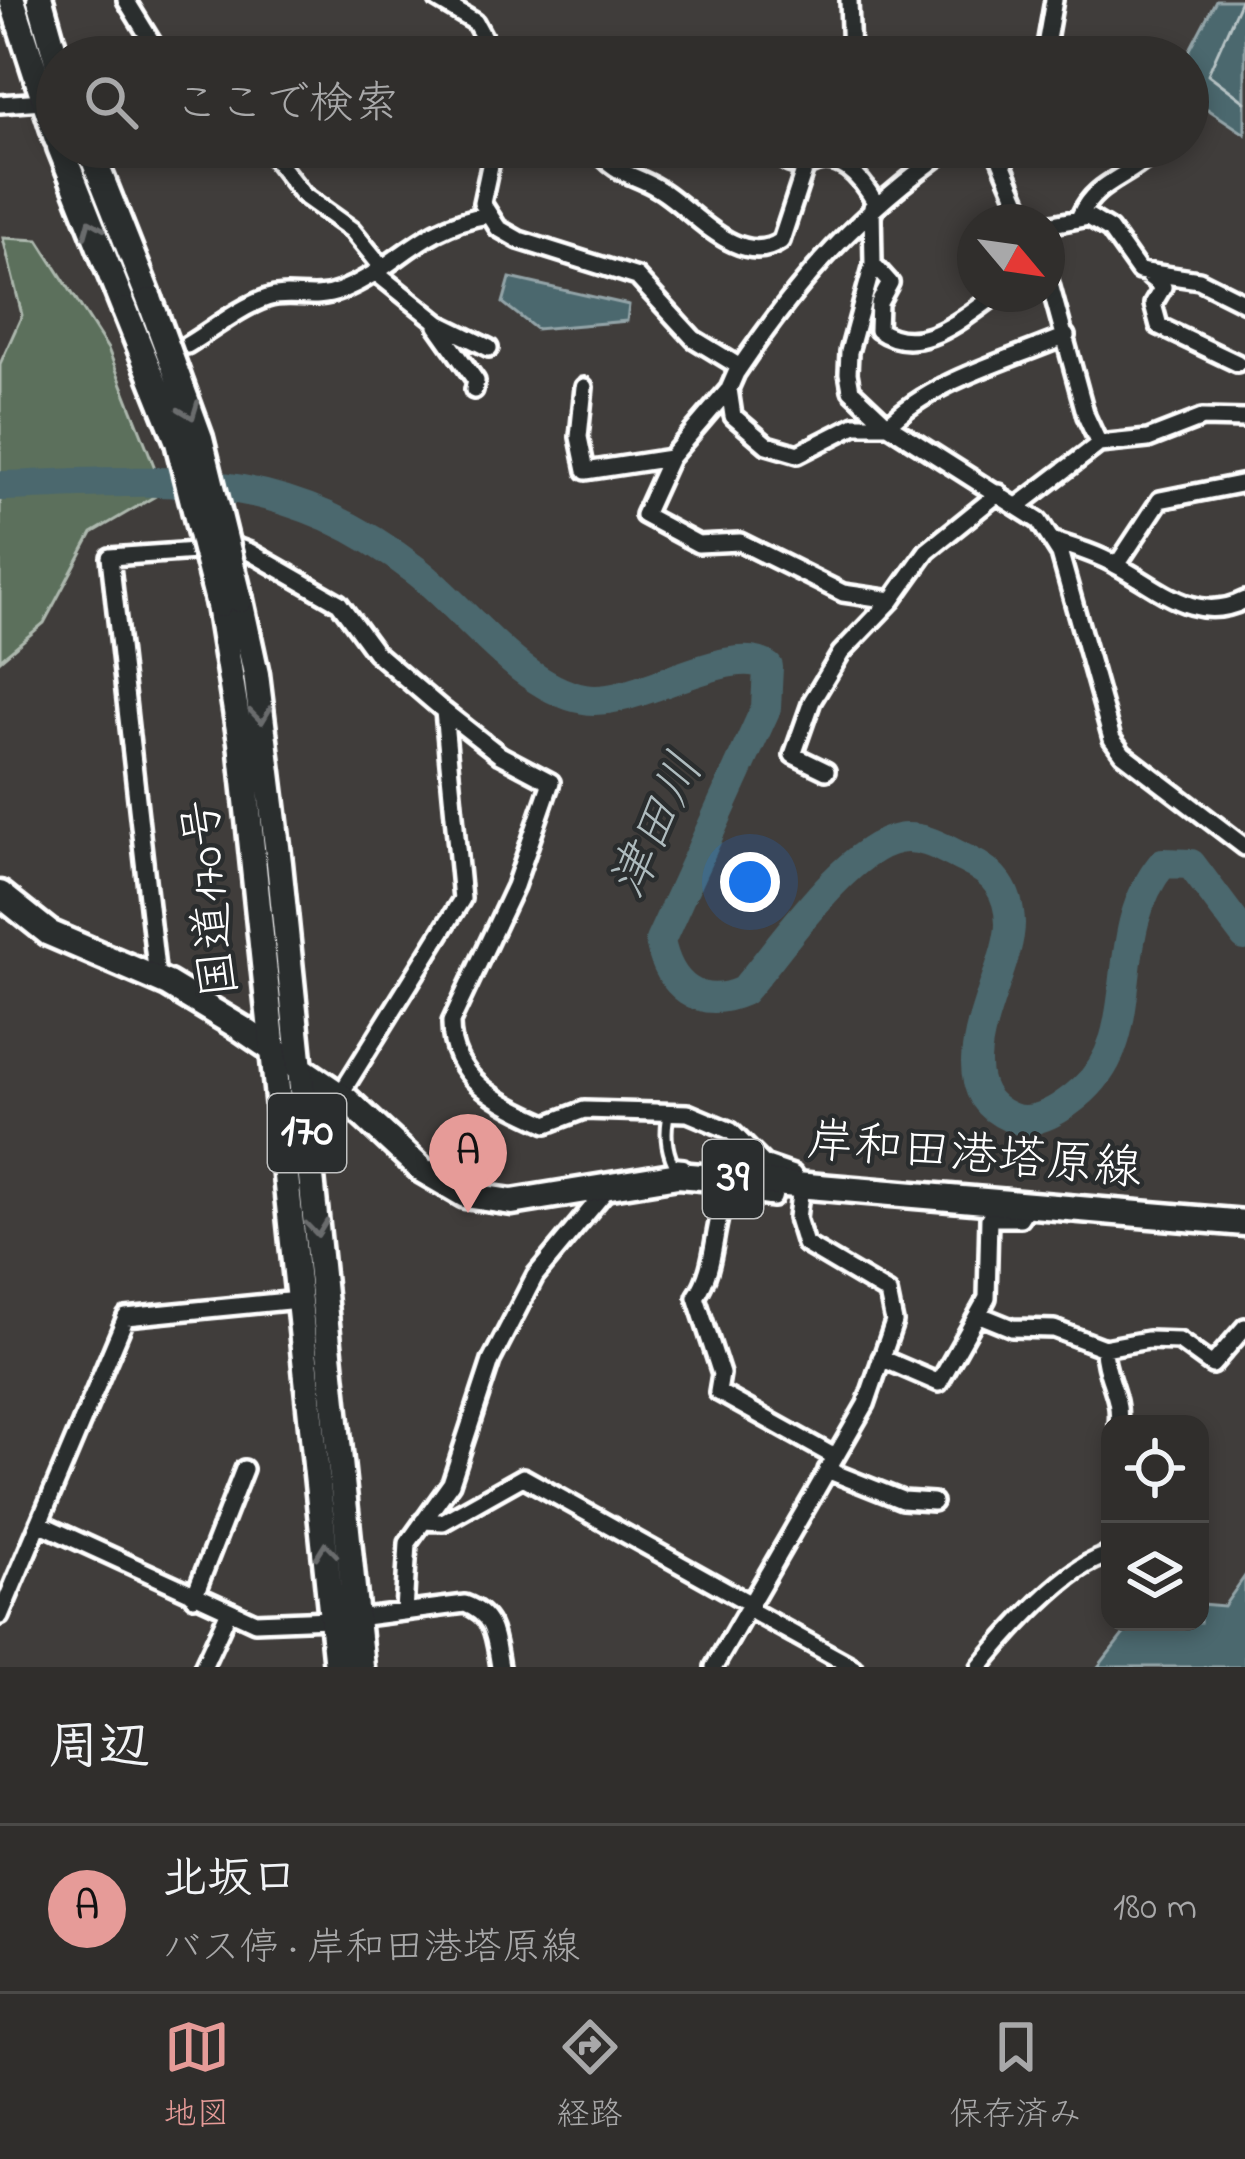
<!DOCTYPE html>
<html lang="ja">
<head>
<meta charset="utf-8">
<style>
  body { margin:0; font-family:"Indie Flower","Klee One",sans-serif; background:#3c3a38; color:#f1f3f6 }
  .controls { position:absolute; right:36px; bottom:36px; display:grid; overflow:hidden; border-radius:24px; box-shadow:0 6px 18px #0003 }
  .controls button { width:108px; height:108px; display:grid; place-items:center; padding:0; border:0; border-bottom:3px solid #4b4a48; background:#302e2c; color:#f1f3f6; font:60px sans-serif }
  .compass { position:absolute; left:957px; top:204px; width:108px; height:108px; border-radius:50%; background:#302e2c; box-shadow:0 6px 18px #0003; rotate:119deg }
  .you { position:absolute; left:750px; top:882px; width:42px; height:42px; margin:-30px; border:9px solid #fff; border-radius:50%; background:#1a73e8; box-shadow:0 0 0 18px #1a73e833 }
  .badge { display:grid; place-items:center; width:78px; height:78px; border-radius:50%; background:#e69b98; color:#111; font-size:39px; font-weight:700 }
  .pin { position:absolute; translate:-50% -99px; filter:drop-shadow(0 3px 6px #0008) }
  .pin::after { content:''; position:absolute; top:63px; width:42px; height:36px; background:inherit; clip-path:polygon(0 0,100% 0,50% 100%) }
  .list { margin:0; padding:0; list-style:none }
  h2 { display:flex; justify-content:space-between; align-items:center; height:156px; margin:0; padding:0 48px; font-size:51px }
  h2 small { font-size:39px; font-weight:400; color:#a8a8a9 }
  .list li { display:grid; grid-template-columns:78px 1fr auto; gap:36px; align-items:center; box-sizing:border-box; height:168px; padding:0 48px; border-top:3px solid #4b4a48 }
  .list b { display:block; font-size:45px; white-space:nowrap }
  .list p { margin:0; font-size:39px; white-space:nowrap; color:#a8a8a9 }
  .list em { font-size:39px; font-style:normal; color:#a8a8a9 }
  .icon { flex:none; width:66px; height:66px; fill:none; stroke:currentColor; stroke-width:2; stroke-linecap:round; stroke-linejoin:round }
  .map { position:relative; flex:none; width:1245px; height:1667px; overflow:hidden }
  .search { position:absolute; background:#302e2c; box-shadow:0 6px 18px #0003; left:36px; right:36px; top:36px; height:132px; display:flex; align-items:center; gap:30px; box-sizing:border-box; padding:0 42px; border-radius:66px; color:#a8a8a9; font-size:45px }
  .sheet { height:324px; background:#302e2c }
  nav { display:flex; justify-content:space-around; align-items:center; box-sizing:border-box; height:168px; border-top:3px solid #4b4a48; background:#302e2c; font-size:33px; color:#a8a8a9 }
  nav a { display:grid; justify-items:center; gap:6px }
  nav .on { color:#e69b98 }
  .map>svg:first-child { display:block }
</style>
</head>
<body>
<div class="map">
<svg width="1245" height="1667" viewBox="0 0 1245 1667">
  <rect width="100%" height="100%" fill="#403d3b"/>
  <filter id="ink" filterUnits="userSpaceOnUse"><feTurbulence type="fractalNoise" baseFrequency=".00833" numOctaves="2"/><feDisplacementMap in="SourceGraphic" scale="24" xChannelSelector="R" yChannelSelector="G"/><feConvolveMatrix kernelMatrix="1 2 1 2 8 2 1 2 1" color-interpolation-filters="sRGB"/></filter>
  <g filter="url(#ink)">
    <path fill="#5b705c" stroke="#adb8ae" stroke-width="3" d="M 3,238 L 38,240 L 108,349 L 164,491 L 92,533 L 44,623 L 0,660 L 0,364 L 22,315 Z"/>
    <path fill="#4b686e" stroke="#93a4a8" stroke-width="3" d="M 1216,0 L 1245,0 L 1245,134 L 1188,96 L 1186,57 Z
      M 510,278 L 629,305 L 627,321 L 536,329 L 503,303 Z
      M 1245,1576 L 1245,1667 L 1098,1667 L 1133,1622 L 1200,1622 L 1200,1604 L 1224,1606 Z"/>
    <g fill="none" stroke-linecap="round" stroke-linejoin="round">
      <path stroke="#b7c3c5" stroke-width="3" d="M 1241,0 L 1208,74 L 1245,102"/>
      <path stroke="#4b686e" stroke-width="30" d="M 0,486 C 166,481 278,463 418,572 C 465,609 521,688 584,699 C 635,709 731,640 768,667 L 766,708 L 660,941 C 669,985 698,1011 743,991 C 778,951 846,848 898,839 C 923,834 946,850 967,860 C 995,873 1009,891 1010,923 C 1011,974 933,1084 1010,1117 C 1035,1128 1064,1107 1083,1090 C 1147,1032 1103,936 1163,863 L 1191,864 L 1245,936"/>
      <defs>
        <path id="service" d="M 669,1113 C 665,1130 665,1146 673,1163 L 684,1164"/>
        <path id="minor" d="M 126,0 L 161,57
          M 438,0 L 475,22 L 494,57
          M 849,0 L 851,57
          M 1044,57 L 1054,0
          M 0,104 L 57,100
          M 266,147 L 303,195 L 352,230 L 381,266
          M 494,147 L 482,203 L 498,228 L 519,240 L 637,277 L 694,339 L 740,367
          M 595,147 C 616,176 632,173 657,188 C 691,207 738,271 781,241 L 805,168 C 837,146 862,179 876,204
          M 788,147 L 789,163 L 805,168
          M 952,147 C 858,213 800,278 736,373 L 729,389 L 733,416 L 767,445 L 798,454 L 855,425 L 888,425 L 1039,521 L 1060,554 L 1112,739 L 1123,754 L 1245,847
          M 995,147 L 1027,222
          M 872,207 L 873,264 L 849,352 L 848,373 L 851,390 L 888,425 C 932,380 1008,361 1066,336
          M 1080,216 C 1094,184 1123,179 1147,158 L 1146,147
          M 1047,225 L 1089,217 L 1110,230 L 1139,271 L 1199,280 L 1245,303
          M 873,264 L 890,283 L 879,303 L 878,330 C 920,359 962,318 998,294
          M 375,272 L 440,324 L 489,348
          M 1047,273 L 1086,416 L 1099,444
          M 1150,277 L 1163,287 L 1153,304 L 1159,326 L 1237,363
          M 437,326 L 476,381 L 474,390
          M 187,345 C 212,330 240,307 267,298 C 290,290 313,302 340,291 C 398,268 417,227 487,215
          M 584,387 L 579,437 L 586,471 L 670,458
          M 729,389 L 670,458 L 644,515 L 698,544 L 740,542 L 843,593 L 892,600
          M 1019,505 L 1099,444 L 1148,439 L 1202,418 L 1245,419
          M 1051,540 C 1073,547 1094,553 1114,564 C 1157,586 1194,626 1245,600
          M 1117,565 L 1160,500 L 1245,483
          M 826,771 L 793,755 L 812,701 L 841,653 L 892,600 L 927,551 L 999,493
          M 157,978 L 110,557 L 239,548 L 250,552 L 339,603 L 375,652 L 444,711 L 500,755 L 551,782 L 515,886 L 451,1022 C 450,1079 500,1103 547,1124 L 584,1110 L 688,1113 L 731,1131 L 764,1164 L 793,1174
          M 340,1095 L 462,899 L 444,711
          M 777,1183 L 773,1198 L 728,1192 C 711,1227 718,1264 696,1297 L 721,1374 L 718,1392 L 835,1457
          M 980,1315 L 1012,1328 L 1054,1329 L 1104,1348 L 1148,1340 L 1179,1341 L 1212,1365 L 1245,1327
          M 1104,1348 C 1104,1376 1122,1395 1118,1424
          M 881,1358 L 939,1383 L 987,1298 L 989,1218 L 1020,1218 L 1027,1207
          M 827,1470 L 902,1500 L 933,1502
          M 423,1521 L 443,1522 L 523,1477 L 751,1604
          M 39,1523 L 255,1622 L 356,1618 L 465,1604 C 495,1615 495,1638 500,1667
          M 194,1597 L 244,1469
          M 748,1609 L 853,1667
          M 404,1612 L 408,1543 L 451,1483 L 491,1361 L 535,1276 L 609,1187
          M 0,1616 L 126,1317 L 298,1300
          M 203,1667 L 228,1613
          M 714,1667 L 866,1404 L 894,1322 L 888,1293 L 805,1244 L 797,1218 L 801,1186
          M 980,1667 C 1006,1635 1070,1562 1110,1555"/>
        <path id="primary" d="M 0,894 L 49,933 L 168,984 L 241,1028 L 348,1101 L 422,1170 L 465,1195 L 512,1202 L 678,1175 L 1245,1223"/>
        <path id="trunk" d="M 12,0 L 57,139
          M 40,0 L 57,61
          M 60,147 L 125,310
          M 89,147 L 150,301
          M 240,600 L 256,674 L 279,863 L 361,1667
          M 219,605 L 241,742 L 337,1667"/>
      </defs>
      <use href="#service" stroke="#fff" stroke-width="16"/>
      <use href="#minor" stroke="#fff" stroke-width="24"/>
      <use href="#primary" stroke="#fff" stroke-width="33"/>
      <use href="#trunk" stroke="#fff" stroke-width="33"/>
      <use href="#service" stroke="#2a2d2e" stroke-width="8"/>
      <use href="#minor" stroke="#2a2d2e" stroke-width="15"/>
      <use href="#primary" stroke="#2a2d2e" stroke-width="24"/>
      <use href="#trunk" stroke="#2a2d2e" stroke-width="24"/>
      <defs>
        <path id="trunk-bridge" d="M 150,301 L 200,438 L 240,600
          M 125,310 L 178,442 L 219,605"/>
      </defs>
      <use href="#trunk-bridge" stroke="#fff" stroke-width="33" stroke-linecap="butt"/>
      <use href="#trunk-bridge" stroke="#2a2d2e" stroke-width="24"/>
    </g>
    <defs><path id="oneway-chevron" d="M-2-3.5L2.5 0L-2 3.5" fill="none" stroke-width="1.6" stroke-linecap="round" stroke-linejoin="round" transform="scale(3)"/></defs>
    <g stroke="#6a6c6d">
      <use href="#oneway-chevron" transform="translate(92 228) rotate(-112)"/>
      <use href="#oneway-chevron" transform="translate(190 411) rotate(69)"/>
      <use href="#oneway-chevron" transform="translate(261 715) rotate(83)"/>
      <use href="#oneway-chevron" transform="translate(317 1228) rotate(84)"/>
      <use href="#oneway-chevron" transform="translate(326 1551) rotate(-96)"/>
    </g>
  </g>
  <g text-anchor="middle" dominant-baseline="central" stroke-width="9" stroke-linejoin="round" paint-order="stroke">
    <g fill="#2a2d2e" stroke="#bfc0c0" stroke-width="3">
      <rect x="268" y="1094" width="78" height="78" rx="9"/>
      <rect x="703" y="1140" width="60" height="78" rx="9"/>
    </g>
    <g font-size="45" font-weight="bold" fill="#fff">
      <text x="307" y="1133">170</text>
      <text x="733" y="1179">39</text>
    </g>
    <g font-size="48" fill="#fff" stroke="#2a2d2e">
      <text transform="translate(213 898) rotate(-96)">国道170号</text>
      <text transform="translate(974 1157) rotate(5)">岸和田港塔原線</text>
    </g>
    <g font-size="51" font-style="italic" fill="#aebbbe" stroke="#2a2d2e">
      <text transform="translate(659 827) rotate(-65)">津田川</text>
    </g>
  </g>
</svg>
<div class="controls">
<button><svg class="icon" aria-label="locate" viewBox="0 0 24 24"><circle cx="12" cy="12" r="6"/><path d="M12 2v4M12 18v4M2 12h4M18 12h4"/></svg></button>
<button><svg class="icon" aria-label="layers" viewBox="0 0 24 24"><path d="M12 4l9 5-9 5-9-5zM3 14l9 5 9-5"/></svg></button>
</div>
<svg class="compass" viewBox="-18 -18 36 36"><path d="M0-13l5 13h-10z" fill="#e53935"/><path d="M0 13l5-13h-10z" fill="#a8a8a9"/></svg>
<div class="you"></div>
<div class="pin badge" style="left:468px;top:1213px">A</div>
<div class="search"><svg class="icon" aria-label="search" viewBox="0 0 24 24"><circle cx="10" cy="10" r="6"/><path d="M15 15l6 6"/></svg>ここで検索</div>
</div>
<section class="sheet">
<h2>周辺<small></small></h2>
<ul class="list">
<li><span class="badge">A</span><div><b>北坂口</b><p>バス停 · 岸和田港塔原線</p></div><em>180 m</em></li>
</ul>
</section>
<nav>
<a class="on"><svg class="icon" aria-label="map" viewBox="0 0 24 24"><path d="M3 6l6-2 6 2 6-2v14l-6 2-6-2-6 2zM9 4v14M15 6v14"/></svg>地図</a>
<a><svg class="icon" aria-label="directions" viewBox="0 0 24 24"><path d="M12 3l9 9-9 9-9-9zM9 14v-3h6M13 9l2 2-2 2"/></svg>経路</a>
<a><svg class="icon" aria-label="saved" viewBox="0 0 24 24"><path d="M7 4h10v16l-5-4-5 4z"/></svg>保存済み</a>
</nav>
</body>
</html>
